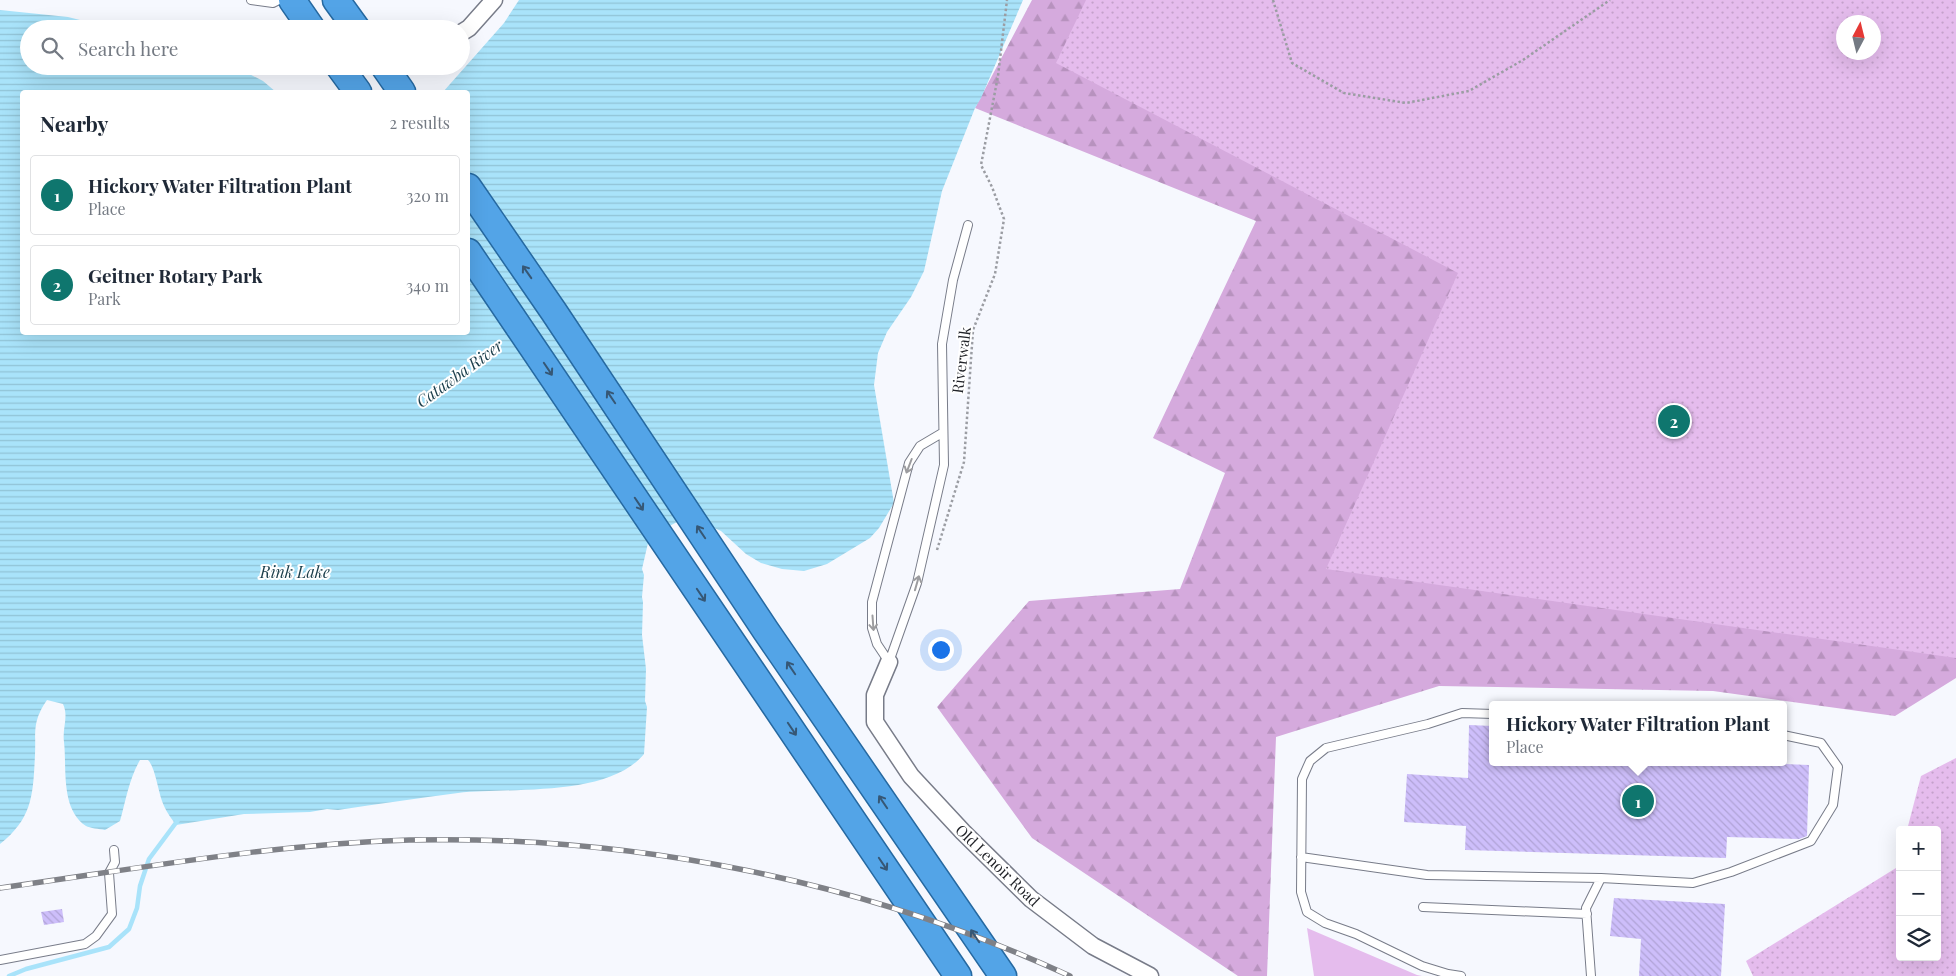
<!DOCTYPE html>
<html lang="en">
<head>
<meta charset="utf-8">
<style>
  body { margin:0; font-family:"Playfair Display",serif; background:#f6f6f7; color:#1f2937 }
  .controls { position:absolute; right:15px; bottom:15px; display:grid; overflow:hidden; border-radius:5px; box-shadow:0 5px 20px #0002 }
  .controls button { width:45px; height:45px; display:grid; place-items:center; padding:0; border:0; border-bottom:1px solid #e0e1e3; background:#fff; color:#1f2937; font:25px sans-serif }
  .compass { position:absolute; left:1836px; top:15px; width:45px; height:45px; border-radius:50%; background:#fff; box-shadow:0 5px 20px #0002; rotate:7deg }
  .you { position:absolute; left:940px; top:649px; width:18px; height:18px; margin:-12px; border:4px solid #fff; border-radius:50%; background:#1a73e8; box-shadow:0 0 0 8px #1a73e833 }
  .badge { display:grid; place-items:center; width:32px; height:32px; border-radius:50%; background:#0f766e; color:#fff; font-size:16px; font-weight:700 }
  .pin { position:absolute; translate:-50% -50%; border:2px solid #fff; box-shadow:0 1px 5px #0006 }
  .popup { position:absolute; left:1489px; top:701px; width:298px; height:65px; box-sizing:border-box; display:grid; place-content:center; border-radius:5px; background:#fff; filter:drop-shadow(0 1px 4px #0005); font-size:16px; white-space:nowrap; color:#747a83 }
  .popup b { font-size:19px; color:#1f2937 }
  .popup::after { content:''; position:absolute; left:50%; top:100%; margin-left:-10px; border:10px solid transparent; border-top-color:#fff }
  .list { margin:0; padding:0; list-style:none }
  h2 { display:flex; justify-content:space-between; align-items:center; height:65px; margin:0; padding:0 20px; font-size:21px }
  h2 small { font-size:16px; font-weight:400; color:#747a83 }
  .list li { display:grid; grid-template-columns:32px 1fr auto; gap:15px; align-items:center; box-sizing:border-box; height:80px; margin:0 10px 10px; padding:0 10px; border:1px solid #e0e1e3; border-radius:5px }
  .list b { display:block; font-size:19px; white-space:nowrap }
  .list p { margin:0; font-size:16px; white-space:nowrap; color:#747a83 }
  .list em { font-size:16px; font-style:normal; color:#747a83 }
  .icon { flex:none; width:28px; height:28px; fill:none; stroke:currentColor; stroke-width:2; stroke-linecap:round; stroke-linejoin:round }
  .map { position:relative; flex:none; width:1956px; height:976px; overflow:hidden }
  .search { position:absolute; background:#fff; box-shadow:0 5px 20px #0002; left:20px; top:20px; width:450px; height:55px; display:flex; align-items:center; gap:12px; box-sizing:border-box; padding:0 18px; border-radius:28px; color:#747a83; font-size:19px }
  .panel { position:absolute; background:#fff; box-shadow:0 5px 20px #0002; left:20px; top:90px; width:450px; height:245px; border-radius:5px }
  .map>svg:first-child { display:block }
</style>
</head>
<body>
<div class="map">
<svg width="1956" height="976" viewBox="0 0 1956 976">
  <defs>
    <pattern id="forest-firs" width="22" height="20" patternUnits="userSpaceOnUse" patternTransform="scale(1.25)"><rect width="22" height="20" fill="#d5aadd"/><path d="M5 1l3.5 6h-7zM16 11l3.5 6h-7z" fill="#b792be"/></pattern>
    <pattern id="park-dots" width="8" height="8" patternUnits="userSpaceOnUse" patternTransform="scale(1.25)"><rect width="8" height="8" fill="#e5bced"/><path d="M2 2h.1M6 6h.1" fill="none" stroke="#c4a1cb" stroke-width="1.8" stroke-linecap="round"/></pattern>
    <pattern id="water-rules" width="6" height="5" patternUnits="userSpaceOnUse" patternTransform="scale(1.25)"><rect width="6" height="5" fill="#a9e3fa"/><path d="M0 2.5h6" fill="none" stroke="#91c3d6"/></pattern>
    <pattern id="building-back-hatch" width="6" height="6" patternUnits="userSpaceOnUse" patternTransform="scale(1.25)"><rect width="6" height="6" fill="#cdbefa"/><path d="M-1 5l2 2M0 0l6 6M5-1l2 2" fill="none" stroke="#b0a3d6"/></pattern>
  </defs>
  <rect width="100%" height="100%" fill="#f6f8fe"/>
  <path fill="#e5bced" d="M 1307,928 L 1417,975 L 1422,976 L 1314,976 Z"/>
  <path fill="url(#forest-firs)" fill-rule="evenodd" d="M 1032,0 L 1956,0 L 1956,678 L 1895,716 L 1713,691 L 1439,686 L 1276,737 L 1267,976 L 1238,976 L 1032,838 L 937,707 L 1029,601 L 1180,589 L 1225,473 L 1153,438 L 1256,221 L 975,108 ZM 1844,22 L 1874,22 L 1874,52 L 1844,52 Z"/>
  <path fill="url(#park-dots)" fill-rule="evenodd" d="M 1086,0 L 1956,0 L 1956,658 L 1326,569 L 1458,273 L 1056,63 ZM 1844,22 L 1874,22 L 1874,52 L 1844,52 Z
    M 1956,758 L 1956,976 L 1753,976 L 1746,961 L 1896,868 L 1900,855 L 1900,957 L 1937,957 L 1937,830 L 1907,830 L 1921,776 Z"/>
  <path fill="url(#water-rules)" d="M 519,0 L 1023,0 L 981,98 L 975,108 L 942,191 L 924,271 L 911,297 L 887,332 L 878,353 L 874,385 L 894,503 L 879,528 L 870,538 L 827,564 L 804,571 L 782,569 L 761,563 L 746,554 L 721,531 L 700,522 L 679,521 L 656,533 L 648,543 L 642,569 L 644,575 L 642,597 L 643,602 L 642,635 L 646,669 L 645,701 L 647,707 L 644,754 C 608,798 509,787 458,793 C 418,798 378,804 338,810 L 327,809 L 310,812 L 244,814 L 176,825 C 171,818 165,810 162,801 C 158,790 155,767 148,760 L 140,760 C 129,779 126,800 120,821 L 105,830 C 99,829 90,828 86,826 C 60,809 67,767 64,742 C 62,728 69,717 63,704 L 47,700 C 32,722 36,731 35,755 C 33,794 33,818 0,844 L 0,10 L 68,17 L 116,29 L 29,29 L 29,66 L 234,66 L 263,81 L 276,92 L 22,92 L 22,332 L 468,332 L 468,92 L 443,92 L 504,23 Z"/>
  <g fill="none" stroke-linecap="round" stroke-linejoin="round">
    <path stroke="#a9e3fa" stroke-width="4.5" d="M 9,976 L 26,969 L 109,947 L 129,929 L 137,908 L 140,886 L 149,859 L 178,820"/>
  </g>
  <path fill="url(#building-back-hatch)" d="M 1469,725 L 1493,726 L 1493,762 L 1728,762 L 1809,765 L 1807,836 L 1799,839 L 1727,837 L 1726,858 L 1465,850 L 1466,826 L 1404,822 L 1407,774 L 1468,778 Z
    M 1614,898 L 1725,904 L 1721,976 L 1639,976 L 1641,939 L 1610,936 Z
    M 62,909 L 64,922 L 44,925 L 41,912 Z"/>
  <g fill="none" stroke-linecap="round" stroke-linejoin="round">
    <defs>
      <path id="service" d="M 251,0 L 273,3 L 279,0
        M 889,662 L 917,583 L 944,465 L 942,344 L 953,280 L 968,225
        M 889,662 L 877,644 L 872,628 L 872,602 L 909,463 L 920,446 L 942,433
        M 1301,857 L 1427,875 L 1601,878
        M 1423,907 L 1587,914
        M 0,960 L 85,944 L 96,936 L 112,914 L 109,873 L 115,862 L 114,850
        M 1461,976 L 1448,974 L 1422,966 L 1356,934 L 1325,923 L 1307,912 L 1301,892 L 1302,779 L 1310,761 L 1326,748 L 1428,724 L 1462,713 L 1493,714
        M 1591,976 L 1586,908 L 1601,878 L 1693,883 L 1731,872 L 1811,841 L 1833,805 L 1838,767 L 1821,743 L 1783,735"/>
      <path id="minor" d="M 461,33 L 469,28 L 494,0
        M 889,662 L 875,695 L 875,722 L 911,776 L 963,832 L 1031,899 L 1093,946 L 1150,976"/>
      <path id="trunk" d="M 292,0 L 312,29
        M 336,0 L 357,29
        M 339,66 L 358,92
        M 384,66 L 402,92
        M 468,187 L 554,312 L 766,631 L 1003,976
        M 468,252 L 958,976"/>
    </defs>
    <use href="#service" stroke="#787c89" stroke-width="10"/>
    <use href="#minor" stroke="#787c89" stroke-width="19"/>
    <use href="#trunk" stroke="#2669a1" stroke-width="29"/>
    <path stroke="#9b9da3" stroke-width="2.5" stroke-dasharray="2.5 2.5" stroke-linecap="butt" d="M 1273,0 L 1292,63 L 1344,93 L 1406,103 L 1469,91 L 1523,60 L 1610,0
      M 937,550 L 964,462 L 973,330 L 995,274 L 1004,219 L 992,187 L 981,165 L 998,76 L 1007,0"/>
    <use href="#service" stroke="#fff" stroke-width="8"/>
    <use href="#minor" stroke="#fff" stroke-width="16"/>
    <use href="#trunk" stroke="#53a4e7" stroke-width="26"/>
    <defs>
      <path id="rail" d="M 0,888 C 136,869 272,844 409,840 C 635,835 864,881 1070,976"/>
    </defs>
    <use href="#rail" stroke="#7f8187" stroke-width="5.5"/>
    <use href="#rail" stroke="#fff" stroke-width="4" stroke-dasharray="11" stroke-linecap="butt"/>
  </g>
  <defs><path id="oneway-shaft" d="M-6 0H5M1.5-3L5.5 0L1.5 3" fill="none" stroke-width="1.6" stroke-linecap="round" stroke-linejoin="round" transform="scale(1.25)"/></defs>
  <g stroke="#365775">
    <use href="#oneway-shaft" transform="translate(527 272) rotate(-125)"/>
    <use href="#oneway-shaft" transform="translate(548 369) rotate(56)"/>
    <use href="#oneway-shaft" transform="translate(611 397) rotate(-124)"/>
    <use href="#oneway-shaft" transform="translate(639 504) rotate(56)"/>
    <use href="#oneway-shaft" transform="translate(701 532) rotate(-124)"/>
    <use href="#oneway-shaft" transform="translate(701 595) rotate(56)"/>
    <use href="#oneway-shaft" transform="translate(791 668) rotate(-124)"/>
    <use href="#oneway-shaft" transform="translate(792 729) rotate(56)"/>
    <use href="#oneway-shaft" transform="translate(883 802) rotate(-124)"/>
    <use href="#oneway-shaft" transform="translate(883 864) rotate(56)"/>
    <use href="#oneway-shaft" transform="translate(975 936) rotate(-124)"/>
  </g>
  <g stroke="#9c9c9f">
    <use href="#oneway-shaft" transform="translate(909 466) rotate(111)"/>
    <use href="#oneway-shaft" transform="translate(917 583) rotate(-74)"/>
    <use href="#oneway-shaft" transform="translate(873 623) rotate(86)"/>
  </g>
  <g text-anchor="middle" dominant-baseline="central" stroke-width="4" stroke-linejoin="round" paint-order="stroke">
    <g font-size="15" fill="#222429" stroke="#fff">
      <text transform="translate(961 360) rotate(-83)">Riverwalk</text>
      <text transform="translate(998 865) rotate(44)">Old Lenoir Road</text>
    </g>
    <g font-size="16" font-style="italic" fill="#1a3d4a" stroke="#fff">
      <text transform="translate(459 373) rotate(-36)">Catawba River</text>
      <text x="295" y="571">Rink Lake</text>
    </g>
  </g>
</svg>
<div class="controls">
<button>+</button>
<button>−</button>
<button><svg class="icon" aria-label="layers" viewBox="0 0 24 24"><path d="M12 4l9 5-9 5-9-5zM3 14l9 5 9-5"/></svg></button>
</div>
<svg class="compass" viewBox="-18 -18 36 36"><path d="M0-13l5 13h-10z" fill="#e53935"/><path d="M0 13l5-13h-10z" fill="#747a83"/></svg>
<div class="you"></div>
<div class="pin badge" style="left:1638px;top:801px">1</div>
<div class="popup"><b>Hickory Water Filtration Plant</b>Place</div>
<div class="pin badge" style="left:1674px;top:421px">2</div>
<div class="search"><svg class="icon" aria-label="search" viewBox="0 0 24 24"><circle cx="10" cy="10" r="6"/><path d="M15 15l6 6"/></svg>Search here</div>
<section class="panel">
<h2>Nearby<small>2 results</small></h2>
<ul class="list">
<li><span class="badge">1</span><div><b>Hickory Water Filtration Plant</b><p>Place</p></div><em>320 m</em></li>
<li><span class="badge">2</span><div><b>Geitner Rotary Park</b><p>Park</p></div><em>340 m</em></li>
</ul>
</section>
</div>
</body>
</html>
